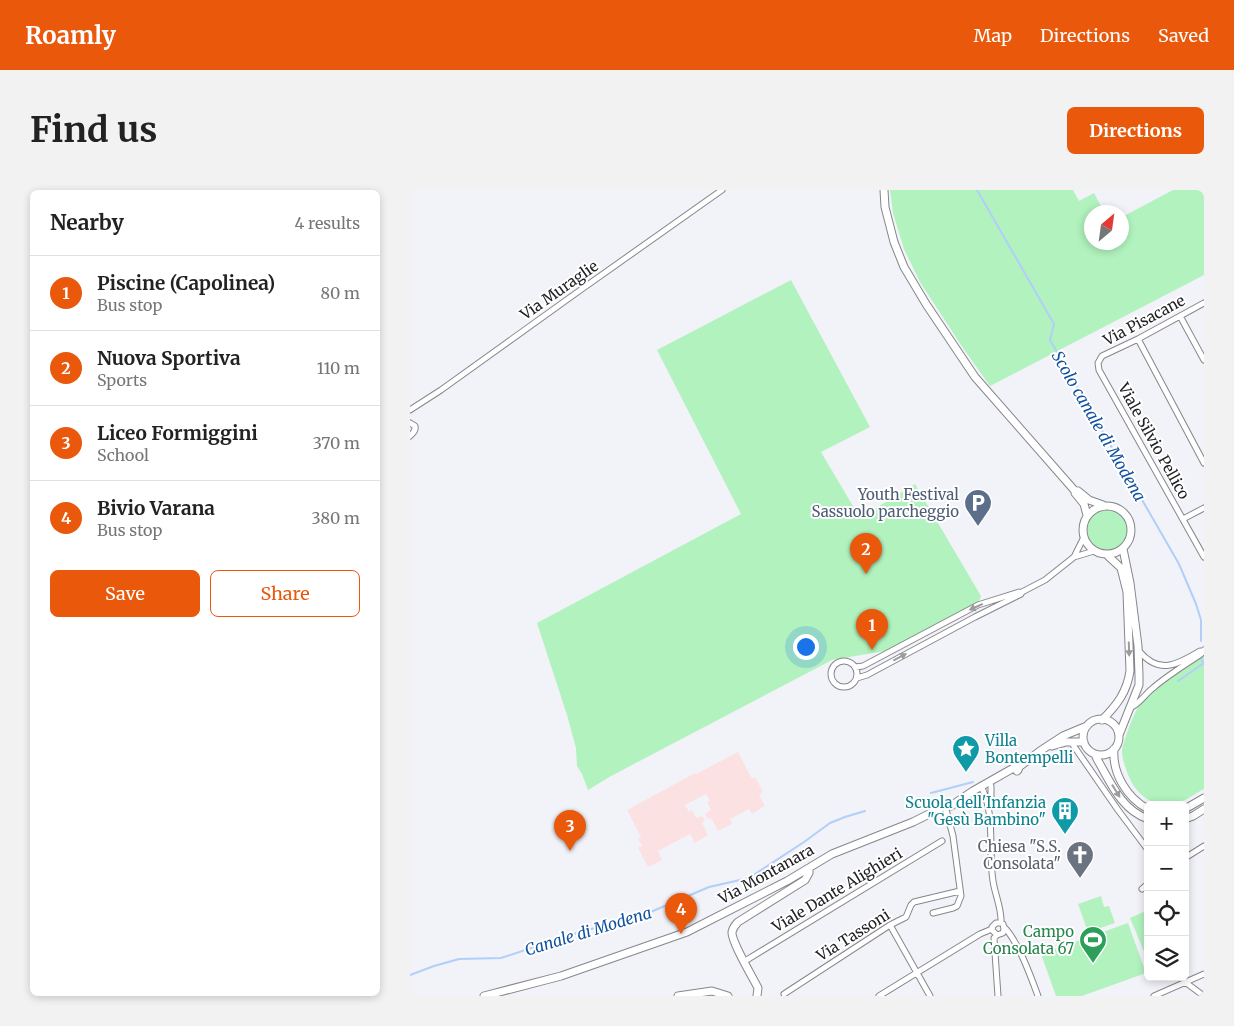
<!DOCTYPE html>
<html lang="en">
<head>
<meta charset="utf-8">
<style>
  body { margin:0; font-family:Merriweather,serif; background:#f2f2f2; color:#222 }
  .controls { position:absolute; right:15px; bottom:15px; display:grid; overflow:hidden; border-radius:8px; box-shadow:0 2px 8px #0003 }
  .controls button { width:45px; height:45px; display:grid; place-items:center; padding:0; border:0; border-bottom:1px solid #e0e0e0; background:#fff; color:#222; font:25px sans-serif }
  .compass { position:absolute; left:674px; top:15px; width:45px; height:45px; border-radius:50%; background:#fff; box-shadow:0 2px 8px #0003; rotate:29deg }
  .you { position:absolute; left:395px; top:456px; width:18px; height:18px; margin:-12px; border:4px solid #fff; border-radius:50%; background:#1a73e8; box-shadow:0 0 0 8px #1a73e833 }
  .badge { display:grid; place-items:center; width:32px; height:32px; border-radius:50%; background:#ea580c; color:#fff; font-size:16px; font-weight:700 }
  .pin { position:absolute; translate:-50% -41px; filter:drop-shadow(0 1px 2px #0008) }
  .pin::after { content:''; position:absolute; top:26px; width:18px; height:15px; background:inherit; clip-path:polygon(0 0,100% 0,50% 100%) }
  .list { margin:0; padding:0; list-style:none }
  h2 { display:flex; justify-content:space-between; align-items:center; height:65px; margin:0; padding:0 20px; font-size:21px }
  h2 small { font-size:16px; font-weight:400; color:#767676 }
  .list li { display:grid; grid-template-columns:32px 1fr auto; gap:15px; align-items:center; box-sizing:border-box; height:75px; padding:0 20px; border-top:1px solid #e0e0e0 }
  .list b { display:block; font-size:19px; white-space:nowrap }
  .list p { margin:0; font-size:16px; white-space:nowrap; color:#767676 }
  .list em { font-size:16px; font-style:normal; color:#767676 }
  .actions { display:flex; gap:10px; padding:15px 20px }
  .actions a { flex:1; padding:11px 0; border:1px solid #ea580c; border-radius:8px; text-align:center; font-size:18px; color:#ea580c }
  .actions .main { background:#ea580c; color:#fff }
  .icon { flex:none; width:28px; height:28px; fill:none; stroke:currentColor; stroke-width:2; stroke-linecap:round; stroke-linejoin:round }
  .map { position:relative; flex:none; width:794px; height:806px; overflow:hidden; border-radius:8px }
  header { display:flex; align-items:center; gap:30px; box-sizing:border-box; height:70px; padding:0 25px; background:#ea580c; color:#fff }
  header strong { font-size:24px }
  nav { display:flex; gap:28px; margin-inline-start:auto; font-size:18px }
  .intro { display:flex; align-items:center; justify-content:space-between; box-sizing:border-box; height:120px; padding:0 30px }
  h1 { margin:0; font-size:35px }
  .button { padding:12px 22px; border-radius:8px; background:#ea580c; color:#fff; font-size:18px; font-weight:700 }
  main { display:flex; gap:30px; padding:0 30px }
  aside { flex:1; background:#fff; border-radius:8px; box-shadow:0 2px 8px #0003 }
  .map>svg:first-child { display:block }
</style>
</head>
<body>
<header>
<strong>Roamly</strong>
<nav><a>Map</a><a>Directions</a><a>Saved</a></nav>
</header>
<div class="intro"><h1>Find us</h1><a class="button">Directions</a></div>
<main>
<aside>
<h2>Nearby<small>4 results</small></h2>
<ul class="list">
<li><span class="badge">1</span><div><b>Piscine (Capolinea)</b><p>Bus stop</p></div><em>80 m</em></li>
<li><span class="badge">2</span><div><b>Nuova Sportiva</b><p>Sports</p></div><em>110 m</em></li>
<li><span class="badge">3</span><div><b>Liceo Formiggini</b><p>School</p></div><em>370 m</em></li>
<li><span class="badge">4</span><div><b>Bivio Varana</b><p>Bus stop</p></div><em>380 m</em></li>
</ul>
<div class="actions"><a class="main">Save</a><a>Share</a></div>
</aside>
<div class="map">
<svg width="794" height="806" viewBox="0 0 794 806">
  <rect width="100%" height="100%" fill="#f2f2f9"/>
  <path fill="#fce1e3" d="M 328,562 L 342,589 L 345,587 L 353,602 L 349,605 L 355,616 L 342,624 L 339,619 L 320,629 L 322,634 L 308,641 L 301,628 L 298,629 L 295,624 L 301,620 L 297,612 L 300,611 L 296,604 L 275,615 L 279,622 L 282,620 L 286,628 L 292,626 L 295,630 L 292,633 L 298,645 L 285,653 L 280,644 L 248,661 L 252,670 L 238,677 L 228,658 L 232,656 L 228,649 L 231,647 L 217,620 L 285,583 L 286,584 Z"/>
  <path fill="#b2f2be" d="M 480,0 L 663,0 L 669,11 L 684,3 L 694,22 L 682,22 L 682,52 L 712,52 L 712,27 L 763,0 L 794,0 L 794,85 L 580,196 L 553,158 L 510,92 L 494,59 L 483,23 Z
    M 381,90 L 460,237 L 411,262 L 450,328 L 505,294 L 571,406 L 566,419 L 492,458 L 422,470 L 201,586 L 178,600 L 172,584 L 167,576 L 166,558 L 157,525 L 127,433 L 331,324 L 247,160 Z
    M677 340a20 20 0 1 1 40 0a20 20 0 1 1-40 0Z
    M 794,466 L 794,599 C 784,604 775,612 763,614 C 738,617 723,601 716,579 C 714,573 712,567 712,560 C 714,550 721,531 726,521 C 738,500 774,480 794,466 Z
    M 691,706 L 694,717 L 699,716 L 705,733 L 678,742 L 668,714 Z
    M 738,720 L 738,771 L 720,728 Z
    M 718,733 L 736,783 L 672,806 L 646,806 L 631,764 Z"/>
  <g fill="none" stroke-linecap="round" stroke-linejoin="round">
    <path stroke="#b1cff9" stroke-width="2" d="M 567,0 L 644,134 L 640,150 L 769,374 L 786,414 L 791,430 L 791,451
      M 791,467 L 793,474
      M 768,491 L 794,473
      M 521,603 L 563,592
      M 0,785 L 24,776 L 49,769 L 91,768 L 173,741 L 229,727 L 299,697 L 339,688 L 394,652 L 420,633 L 435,627 L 455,621"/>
    <defs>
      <path id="street" d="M 794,113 L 728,149 L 692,166 L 688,173 L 689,180 L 794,367
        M 770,126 L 794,170
        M 728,149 L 794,273
        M 0,220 L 31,200 L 169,101 L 312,0
        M 0,233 L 5,236 C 6,241 3,243 0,246
        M 773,329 L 794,318
        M 664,367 L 674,347
        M 729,461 C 749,485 767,475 790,461 L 792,461
        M421 484a13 13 0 1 1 26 0a13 13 0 1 1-26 0Z
        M 445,477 L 453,476 L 568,415 L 609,402
        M 447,488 L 457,485 L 565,427 L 611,404 L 612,402 L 635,390 L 664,367 L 684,361
        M 719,518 C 728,516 735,504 743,498 C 758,485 775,475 791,464 L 794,460
        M 661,552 L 708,620 L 738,660
        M 571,596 C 586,625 578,660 583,691 C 585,705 592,719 591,733 L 593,734 L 594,739 L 593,743 L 587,745 L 583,741 L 582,737 L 586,733 L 591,733
        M 579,617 L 581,615 L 581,596
        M 775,668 L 794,656
        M 732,699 L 738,694
        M 523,723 L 543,718 L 547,716 L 551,706 L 543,646 L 535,616
        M 480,735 L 520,806
        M 594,737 C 608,751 621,787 628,806
        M 587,745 L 584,748 L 588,806
        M 335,771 L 532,651
        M 775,792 L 794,806
        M 374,804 L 480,735 L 496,727 L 501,715 L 504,712 L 550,701
        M 469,806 L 570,744 L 582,739
        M 744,806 L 794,784"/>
      <path id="secondary" d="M 474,0 L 475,17 L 484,52 L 494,77 L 516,114 L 565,187 L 665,301 L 665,303 L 674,314 L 677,325
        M 668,301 L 679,310 L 693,315
        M673 340a24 24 0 1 1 48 0a24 24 0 1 1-48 0Z
        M673 547a18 18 0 1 1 36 0a18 18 0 1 1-36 0Z
        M 692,530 C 707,515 717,502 720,481 L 717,402 L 711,378 L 697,365
        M 709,545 L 729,495 L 729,486 L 728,456 L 720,393 L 713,359
        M 642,556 L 656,552 L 674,552
        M 704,559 C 702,583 717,608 738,619
        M 685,564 L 687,569 C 700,591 711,620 738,629
        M 607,581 L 608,580 L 609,577 L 630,561 L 653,546 L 677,536
        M 775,619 L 794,608
        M 775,629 L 783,626 L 794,619
        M 74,806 L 151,786 L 277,742 L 377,691 L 422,664 L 503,632 L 535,616 L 541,616 L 563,601 L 607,576 L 609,577
        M 268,806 L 302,801 L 318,806
        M 347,806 L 348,798 C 343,788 321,751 322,742 C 323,738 325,735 328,732 L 395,690 L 399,683 L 399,678"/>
    </defs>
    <use href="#street" stroke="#86868c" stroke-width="7"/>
    <use href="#secondary" stroke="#86868c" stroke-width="9"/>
    <use href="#street" stroke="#fff" stroke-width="5"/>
    <use href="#secondary" stroke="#fff" stroke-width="7"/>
  </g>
  <defs><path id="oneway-solid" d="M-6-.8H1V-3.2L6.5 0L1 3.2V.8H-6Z" transform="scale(1.25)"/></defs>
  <g fill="#9c9c9d">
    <use href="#oneway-solid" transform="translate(566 417) rotate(156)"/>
    <use href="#oneway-solid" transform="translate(719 459) rotate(88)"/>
    <use href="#oneway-solid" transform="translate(490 467) rotate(-28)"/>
    <use href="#oneway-solid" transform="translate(706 601) rotate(58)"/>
  </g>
  <defs>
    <symbol id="parking-pin" viewBox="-11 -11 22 30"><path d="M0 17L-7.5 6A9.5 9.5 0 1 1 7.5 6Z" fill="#5c6f8a" stroke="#fff"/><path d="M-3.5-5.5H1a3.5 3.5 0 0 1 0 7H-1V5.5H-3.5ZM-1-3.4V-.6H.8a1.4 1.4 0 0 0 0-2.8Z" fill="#fff"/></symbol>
    <symbol id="sight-pin" viewBox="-11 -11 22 30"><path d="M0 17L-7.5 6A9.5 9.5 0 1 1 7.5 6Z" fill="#0f9aa8" stroke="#fff"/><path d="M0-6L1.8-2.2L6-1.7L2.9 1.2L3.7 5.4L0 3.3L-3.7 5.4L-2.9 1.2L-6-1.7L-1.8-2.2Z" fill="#fff"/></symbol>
    <symbol id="building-pin" viewBox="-11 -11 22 30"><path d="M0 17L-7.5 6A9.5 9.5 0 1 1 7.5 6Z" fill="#0f9aa8" stroke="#fff"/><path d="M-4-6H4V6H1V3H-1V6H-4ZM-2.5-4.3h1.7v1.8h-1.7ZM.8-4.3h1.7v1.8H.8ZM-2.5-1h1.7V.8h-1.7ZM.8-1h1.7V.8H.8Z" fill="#fff"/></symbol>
    <symbol id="church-pin" viewBox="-11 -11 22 30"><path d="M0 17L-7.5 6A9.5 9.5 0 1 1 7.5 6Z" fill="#6b7280" stroke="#fff"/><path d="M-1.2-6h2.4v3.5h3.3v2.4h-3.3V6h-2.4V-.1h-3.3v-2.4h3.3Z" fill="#fff"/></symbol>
    <symbol id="stadium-pin" viewBox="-11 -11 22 30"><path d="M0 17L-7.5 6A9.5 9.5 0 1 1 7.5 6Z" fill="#2e9e5b" stroke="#fff"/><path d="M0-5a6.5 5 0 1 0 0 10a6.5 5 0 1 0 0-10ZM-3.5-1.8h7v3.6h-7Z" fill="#fff"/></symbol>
  </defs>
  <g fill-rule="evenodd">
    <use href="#parking-pin" x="552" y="297" width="32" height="43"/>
    <use href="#sight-pin" x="540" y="543" width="32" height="43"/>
    <use href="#building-pin" x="639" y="605" width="32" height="43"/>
    <use href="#church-pin" x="654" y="649" width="32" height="43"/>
    <use href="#stadium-pin" x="667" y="734" width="32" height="43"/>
  </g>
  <g text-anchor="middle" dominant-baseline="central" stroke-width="4" stroke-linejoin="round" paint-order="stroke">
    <g font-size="15" fill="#222225" stroke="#fff">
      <text transform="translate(149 100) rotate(-35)">Via Muraglie</text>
      <text transform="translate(734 130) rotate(-28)">Via Pisacane</text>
      <text transform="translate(744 251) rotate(61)">Viale Silvio Pellico</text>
      <text transform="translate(356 684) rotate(-29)">Via Montanara</text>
      <text transform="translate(427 700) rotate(-31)">Viale Dante Alighieri</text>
      <text transform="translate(443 745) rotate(-32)">Via Tassoni</text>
    </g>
    <g font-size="15" fill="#4e5e75" stroke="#fff" text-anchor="end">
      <text x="549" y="304">Youth Festival<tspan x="549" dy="17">Sassuolo parcheggio</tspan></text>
    </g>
    <g font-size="15" fill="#0d838f" stroke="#fff" text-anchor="start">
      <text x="575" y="550">Villa<tspan x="575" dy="17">Bontempelli</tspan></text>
      <text x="636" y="612" text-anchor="end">Scuola dell'Infanzia<tspan x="636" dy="17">"Gesù Bambino"</tspan></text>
    </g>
    <g font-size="15" fill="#5b616d" stroke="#fff" text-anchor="end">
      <text x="651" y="656">Chiesa "S.S.<tspan x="651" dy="17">Consolata"</tspan></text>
    </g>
    <g font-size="15" fill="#27864d" stroke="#fff" text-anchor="end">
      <text x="664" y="741">Campo<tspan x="664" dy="17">Consolata 67</tspan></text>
    </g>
    <g font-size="16" font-style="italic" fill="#1152a0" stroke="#fff">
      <text transform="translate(689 236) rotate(60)">Scolo canale di Modena</text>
      <text transform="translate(178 741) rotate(-17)">Canale di Modena</text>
    </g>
  </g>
</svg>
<div class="controls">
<button>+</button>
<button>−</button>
<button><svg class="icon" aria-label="locate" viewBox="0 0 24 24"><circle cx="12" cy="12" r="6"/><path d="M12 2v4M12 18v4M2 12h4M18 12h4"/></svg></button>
<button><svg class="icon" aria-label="layers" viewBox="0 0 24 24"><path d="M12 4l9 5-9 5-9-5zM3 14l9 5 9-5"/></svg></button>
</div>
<svg class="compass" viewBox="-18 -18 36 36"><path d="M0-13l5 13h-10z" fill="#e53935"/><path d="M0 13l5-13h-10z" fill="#767676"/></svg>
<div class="you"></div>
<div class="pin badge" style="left:462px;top:460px">1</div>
<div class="pin badge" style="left:456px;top:384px">2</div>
<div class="pin badge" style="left:160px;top:661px">3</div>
<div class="pin badge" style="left:271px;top:744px">4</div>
</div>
</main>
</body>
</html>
